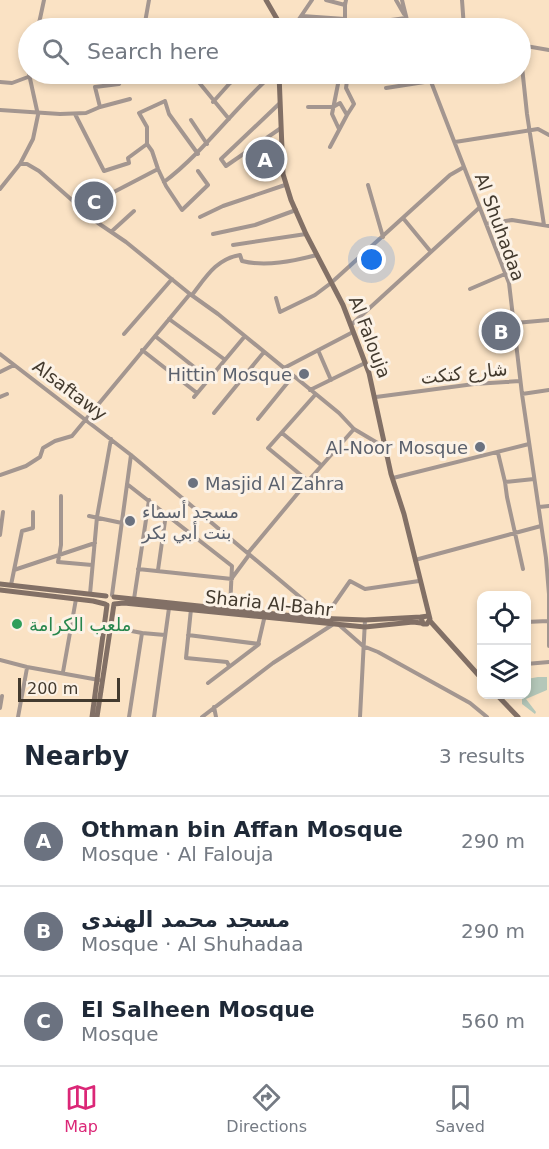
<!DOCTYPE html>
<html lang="en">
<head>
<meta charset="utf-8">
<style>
  body { margin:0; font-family:"DejaVu Sans","Noto Sans Arabic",sans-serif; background:#f6f6f7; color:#1f2937 }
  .controls { position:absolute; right:18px; bottom:18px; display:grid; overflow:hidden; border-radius:12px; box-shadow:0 3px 9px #0003 }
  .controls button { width:54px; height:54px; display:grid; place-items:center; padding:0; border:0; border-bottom:2px solid #e0e1e3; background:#fff; color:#1f2937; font:30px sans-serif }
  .scale { position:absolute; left:18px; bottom:15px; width:102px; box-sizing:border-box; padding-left:6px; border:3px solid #433a2e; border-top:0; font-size:16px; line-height:21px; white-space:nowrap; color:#433a2e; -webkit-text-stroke:4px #fcf2e6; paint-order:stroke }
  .you { position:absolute; left:372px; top:260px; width:21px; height:21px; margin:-15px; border:4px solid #fff; border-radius:50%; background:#1a73e8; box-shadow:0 0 0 9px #1a73e833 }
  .badge { display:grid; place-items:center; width:39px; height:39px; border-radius:50%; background:#db2777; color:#fff; font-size:20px; font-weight:700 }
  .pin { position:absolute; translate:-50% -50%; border:3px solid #fff; box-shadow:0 2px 6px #0006 }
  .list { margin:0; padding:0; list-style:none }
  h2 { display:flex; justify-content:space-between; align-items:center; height:78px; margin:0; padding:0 24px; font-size:26px }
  h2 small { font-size:20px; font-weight:400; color:#747a83 }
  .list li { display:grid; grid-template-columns:39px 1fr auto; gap:18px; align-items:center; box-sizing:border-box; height:90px; padding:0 24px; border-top:2px solid #e0e1e3 }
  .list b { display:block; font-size:22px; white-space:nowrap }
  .list p { margin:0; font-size:20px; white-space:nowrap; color:#747a83 }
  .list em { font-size:20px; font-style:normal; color:#747a83 }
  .icon { flex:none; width:33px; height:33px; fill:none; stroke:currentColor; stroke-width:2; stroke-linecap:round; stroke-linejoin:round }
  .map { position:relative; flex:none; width:549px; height:717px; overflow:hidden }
  .search { position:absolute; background:#fff; box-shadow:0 3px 9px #0003; left:18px; right:18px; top:18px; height:66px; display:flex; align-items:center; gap:15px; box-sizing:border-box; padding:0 21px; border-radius:33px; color:#747a83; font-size:22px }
  .sheet { height:348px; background:#fff }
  nav { display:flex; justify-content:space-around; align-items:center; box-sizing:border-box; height:84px; border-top:2px solid #e0e1e3; background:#fff; font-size:16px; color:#747a83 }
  nav a { display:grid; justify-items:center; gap:3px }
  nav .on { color:#db2777 }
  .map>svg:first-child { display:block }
</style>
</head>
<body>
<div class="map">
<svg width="549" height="717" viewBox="0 0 549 717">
  <rect width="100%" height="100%" fill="#fae2c4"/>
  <path fill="#b4c7b9" d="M 538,677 L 547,677 L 547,690 L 526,699 L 536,712 L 535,714 L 522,704 L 522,697 L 519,699 L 512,695 L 526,694 L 527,679 Z"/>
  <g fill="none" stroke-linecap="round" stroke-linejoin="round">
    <path stroke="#a39690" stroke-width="4" d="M 326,0 L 345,5 L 346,0
      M 396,0 L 404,14
      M 402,0 L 409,28
      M 462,0 L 464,28
      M 345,5 L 345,28
      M 302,16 L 345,19
      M 361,24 L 406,18
      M 38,28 L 44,0
      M 144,28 L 149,0
      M 293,28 L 312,0
      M 520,45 L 549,50
      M 520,48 L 527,114 L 544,225
      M 428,74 L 509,283 L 522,394 L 546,558 L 549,594 L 549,646
      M 197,80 L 229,119
      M 0,82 L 12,83 L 28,77
      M 386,88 L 431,81
      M 213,102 L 230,83 L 244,74
      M 280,103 L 221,159 L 226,166 L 281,128
      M 100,107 L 130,99
      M 308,107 L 333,107 L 340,103 L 347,115 L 354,104 L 346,88 L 347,81
      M 0,110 L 60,114 L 86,113 L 100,107 L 95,87 L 119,84 L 124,74
      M 75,114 L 104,171 L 129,163 L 128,158 L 147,144
      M 191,120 L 207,144
      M 339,129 L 332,114 L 340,74
      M 455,142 L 538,129 L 549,135
      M 330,147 L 347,115
      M 198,154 L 169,114 L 165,101 L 139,113 L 147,127 L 147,144 L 152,151 L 158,169 L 166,186 L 182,210 L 208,185 L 198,171
      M 20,164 L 33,139 L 38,115 L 29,74
      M 164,182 C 205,151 234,108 273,74
      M 368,185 L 383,237
      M 0,189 L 20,164 L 27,164 L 39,171 L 98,223 L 126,242 L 190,294 L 218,314 L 339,413 L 354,429 L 386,448
      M 92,217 L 102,201 L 110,194 L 158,169
      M 200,217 L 223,206 L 285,185
      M 403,218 L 431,252
      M 486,224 L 512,220 L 549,226
      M 111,232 L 134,211
      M 213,234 L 255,225 L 296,210
      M 233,245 L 306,234
      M 470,289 L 505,274
      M 192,295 C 206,277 216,259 240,255 L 242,261 C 266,267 293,261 317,255
      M 276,298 L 280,312 L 315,295 L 331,283 L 450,175 L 464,167
      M 169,319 L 224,359
      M 515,323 L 549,320
      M 351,325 L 479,208
      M 124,334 L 172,279
      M 155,336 L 208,378
      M 142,350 L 197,393
      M 318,350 L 331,380
      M 0,354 L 131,455 L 325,618
      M 284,368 L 353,332
      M 0,372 L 14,365
      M 310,390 L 365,363
      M 522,394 L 549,390
      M 0,397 L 7,394
      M 194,397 L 245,336
      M 376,397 L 474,384 L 520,381
      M 214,413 L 264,352
      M 258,419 L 293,376
      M 282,433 L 321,465
      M 498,453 L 505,482
      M 0,475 L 26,466 L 40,457 L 43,448 L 55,441 L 72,436 L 190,294
      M 393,478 L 529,444
      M 307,480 L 268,448 L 315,395
      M 127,484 L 232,566 L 230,608
      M 61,496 L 61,545 L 58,562 L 92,565
      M 539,507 L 549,506
      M 89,516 L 122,523
      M 0,535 L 3,512
      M 248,553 L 308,481 L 354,429
      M 415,560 L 541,526
      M 138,569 L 232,579
      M 523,569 L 507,497 L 505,482 L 534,479
      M 14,570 L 95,543
      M 158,570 L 166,514
      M 232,578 L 249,555
      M 11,585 L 22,531 L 33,528 L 33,512
      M 90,594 L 97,517 L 111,439
      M 112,595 L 131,455
      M 134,599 L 149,500
      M 191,609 L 186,658 L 227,662 L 229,666
      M 325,617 L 350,581 L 365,589 L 419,581
      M 526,622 L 548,621
      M 338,624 L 363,646 L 378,652 L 470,703 L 487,717
      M 111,627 L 142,633
      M 188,635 L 259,644
      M 0,660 L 27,667 L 99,680
      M 526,664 L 549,662
      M 63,672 L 76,599
      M 208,683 L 258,645 L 265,615
      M 214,707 L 216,717
      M 0,708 L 2,696
      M 18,717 L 27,668
      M 129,717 L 142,633 L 165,635
      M 154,717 L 169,608
      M 202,717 L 273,663 L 332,625
      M 360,717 L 365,620"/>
    <path stroke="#827066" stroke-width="5" d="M 266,0 L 277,19 L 278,28
      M 279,74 L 283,174 L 291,200 L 306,234 L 343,305 L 369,373 L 391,474 L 404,514 L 430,619 L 427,624 L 423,624 L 421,617 L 428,616
      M 0,584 L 106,596
      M 0,590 L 93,601 L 105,604
      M 114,597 L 314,618 L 365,620 L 421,617
      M 114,604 L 124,603 L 365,627 L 413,622 L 421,623
      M 430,621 L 482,679
      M 496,694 L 518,717
      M 92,717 L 107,605
      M 97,717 L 114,604"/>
  </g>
  <g fill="#6b7280" stroke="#fcf2e6" stroke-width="2">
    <circle cx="304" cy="374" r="6"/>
    <circle cx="480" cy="447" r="6"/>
    <circle cx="193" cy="483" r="6"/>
    <circle cx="130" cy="521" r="6"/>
  </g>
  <circle fill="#2e9e5b" stroke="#fcf2e6" stroke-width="2" cx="17" cy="624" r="6"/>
  <g text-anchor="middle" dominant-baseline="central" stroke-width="6" stroke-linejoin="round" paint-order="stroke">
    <g font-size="18" fill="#433a2e" stroke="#fcf2e6">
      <text transform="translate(500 227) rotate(70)">Al Shuhadaa</text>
      <text transform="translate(370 337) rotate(69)">Al Falouja</text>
      <text transform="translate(464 373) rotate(-6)">شارع كتكت</text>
      <text transform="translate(70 390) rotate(37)">Alsaftawy</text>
      <text transform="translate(269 603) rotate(6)">Sharia Al-Bahr</text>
    </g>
    <g font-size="18" fill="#5b616d" stroke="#fcf2e6" text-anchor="end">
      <text x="292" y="374">Hittin Mosque</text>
      <text x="468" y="447">Al-Noor Mosque</text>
      <text x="205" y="483" text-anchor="start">Masjid Al Zahra</text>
      <text x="142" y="511" text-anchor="start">مسجد أسماء<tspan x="142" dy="21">بنت أبي بكر</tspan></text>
    </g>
    <g font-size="18" fill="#27864d" stroke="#fcf2e6" text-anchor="start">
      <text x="29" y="624">ملعب الكرامة</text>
    </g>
  </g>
</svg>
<div class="controls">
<button><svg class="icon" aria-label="locate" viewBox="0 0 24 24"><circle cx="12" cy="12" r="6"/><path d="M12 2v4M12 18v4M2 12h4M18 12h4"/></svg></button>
<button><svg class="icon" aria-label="layers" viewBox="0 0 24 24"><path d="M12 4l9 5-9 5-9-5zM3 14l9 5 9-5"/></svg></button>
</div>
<div class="scale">200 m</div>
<div class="you"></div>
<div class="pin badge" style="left:265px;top:159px;background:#6b7280">A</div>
<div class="pin badge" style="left:501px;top:331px;background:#6b7280">B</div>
<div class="pin badge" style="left:94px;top:201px;background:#6b7280">C</div>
<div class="search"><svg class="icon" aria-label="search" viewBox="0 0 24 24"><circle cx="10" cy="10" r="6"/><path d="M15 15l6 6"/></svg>Search here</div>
</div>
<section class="sheet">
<h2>Nearby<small>3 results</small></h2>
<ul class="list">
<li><span class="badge" style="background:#6b7280">A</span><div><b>Othman bin Affan Mosque</b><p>Mosque · Al Falouja</p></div><em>290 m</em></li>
<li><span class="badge" style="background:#6b7280">B</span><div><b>مسجد محمد الهندى</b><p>Mosque · Al Shuhadaa</p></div><em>290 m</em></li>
<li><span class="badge" style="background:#6b7280">C</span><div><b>El Salheen Mosque</b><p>Mosque</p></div><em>560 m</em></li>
</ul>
</section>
<nav>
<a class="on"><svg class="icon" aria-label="map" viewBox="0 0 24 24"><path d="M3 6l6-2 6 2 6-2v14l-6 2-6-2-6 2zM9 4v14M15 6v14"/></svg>Map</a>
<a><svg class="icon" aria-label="directions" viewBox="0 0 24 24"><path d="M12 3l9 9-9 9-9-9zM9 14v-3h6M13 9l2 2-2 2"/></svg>Directions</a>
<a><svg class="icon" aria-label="saved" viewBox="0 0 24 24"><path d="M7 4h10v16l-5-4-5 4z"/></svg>Saved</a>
</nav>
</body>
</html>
